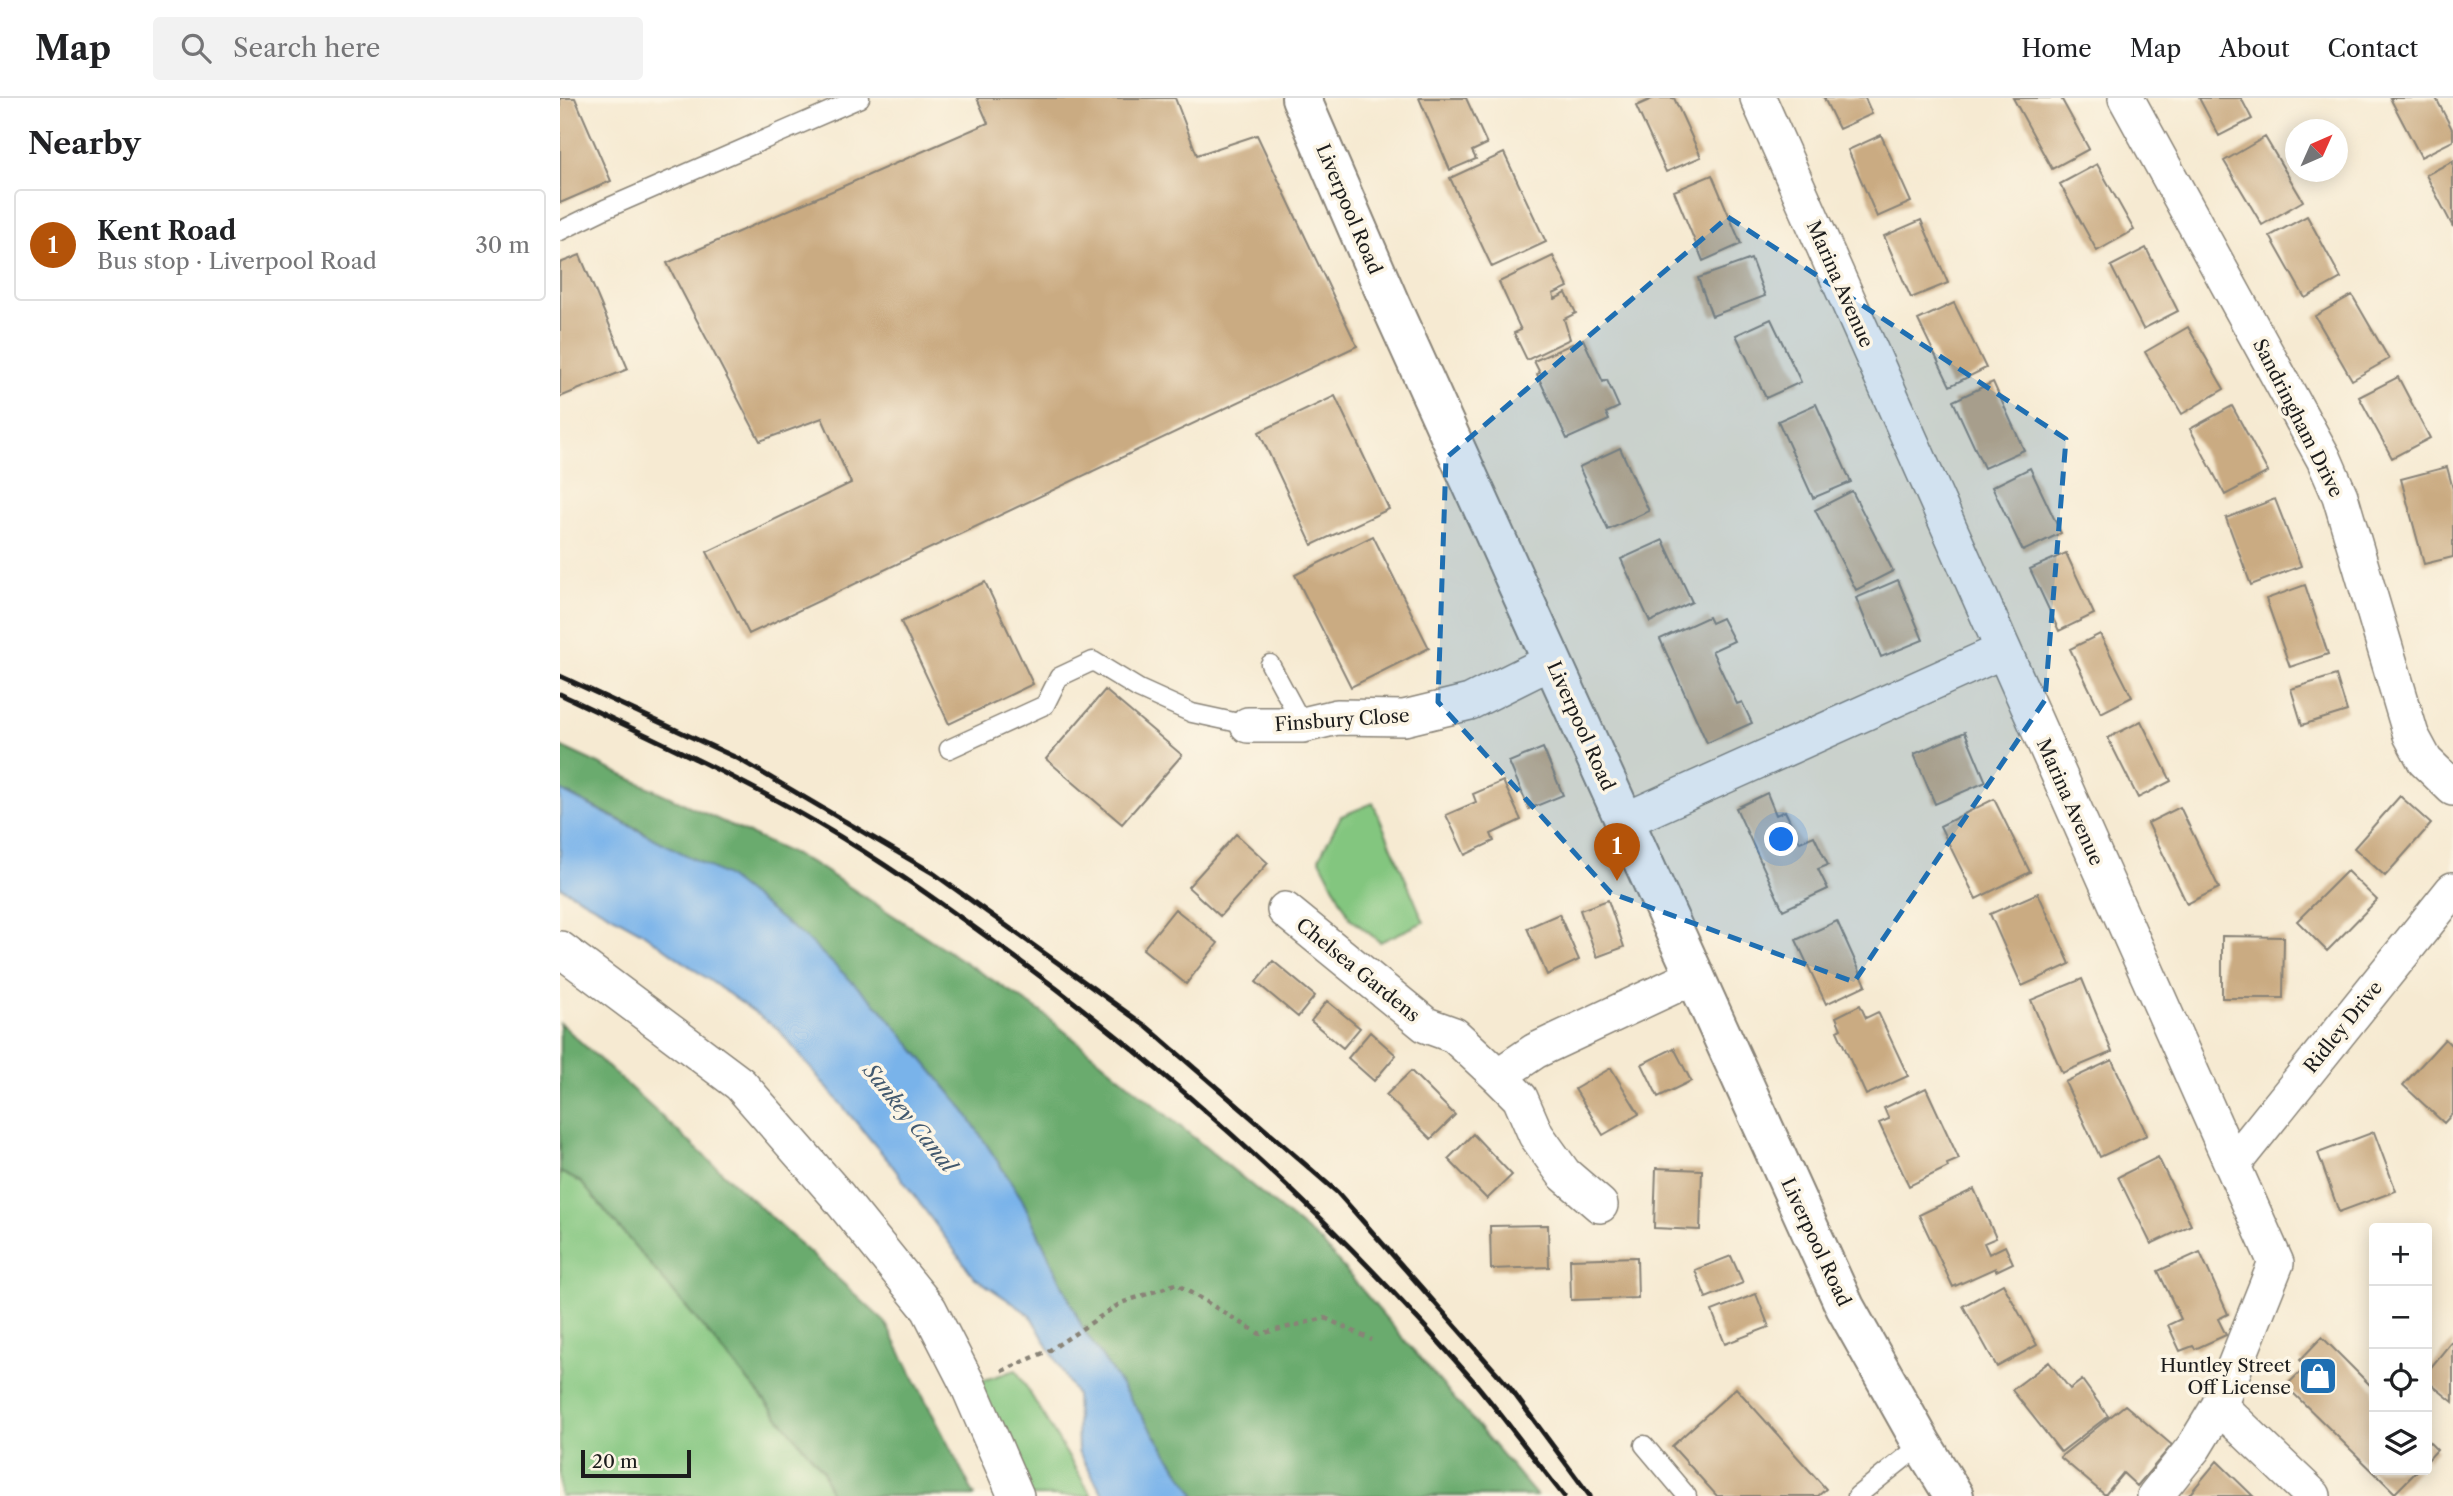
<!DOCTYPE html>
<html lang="en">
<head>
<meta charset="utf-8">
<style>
  body { margin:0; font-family:"Libre Caslon Text",serif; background:#f2f2f2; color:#202124 }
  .controls { position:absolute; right:21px; bottom:21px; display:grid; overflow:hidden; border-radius:7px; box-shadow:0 4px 18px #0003 }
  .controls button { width:63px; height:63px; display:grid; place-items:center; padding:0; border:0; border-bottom:2px solid #e0e0e0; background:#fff; color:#202124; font:35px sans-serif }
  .compass { position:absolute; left:1725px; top:21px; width:63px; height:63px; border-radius:50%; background:#fff; box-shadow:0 4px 18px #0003; rotate:45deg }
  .scale { position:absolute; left:21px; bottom:18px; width:110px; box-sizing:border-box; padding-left:7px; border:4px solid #1c1c1c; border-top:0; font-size:19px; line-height:24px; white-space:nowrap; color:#1c1c1c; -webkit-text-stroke:5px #fcf5e5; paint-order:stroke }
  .you { position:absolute; left:1222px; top:742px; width:24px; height:24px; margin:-18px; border:5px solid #fff; border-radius:50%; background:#1a73e8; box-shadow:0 0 0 10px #1a73e833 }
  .badge { display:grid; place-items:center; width:46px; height:46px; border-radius:50%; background:#b45309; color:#fff; font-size:23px; font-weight:700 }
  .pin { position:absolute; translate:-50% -58px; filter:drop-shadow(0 2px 4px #0008) }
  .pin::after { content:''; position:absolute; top:37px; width:24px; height:21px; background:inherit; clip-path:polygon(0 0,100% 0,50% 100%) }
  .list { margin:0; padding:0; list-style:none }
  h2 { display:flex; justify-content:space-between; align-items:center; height:91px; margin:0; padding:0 28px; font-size:30px }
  h2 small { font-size:23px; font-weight:400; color:#757577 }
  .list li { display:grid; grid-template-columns:46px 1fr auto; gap:21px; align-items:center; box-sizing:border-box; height:112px; margin:0 14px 14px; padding:0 14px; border:2px solid #e0e0e0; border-radius:7px }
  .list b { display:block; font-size:26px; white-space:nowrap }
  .list p { margin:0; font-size:23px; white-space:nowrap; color:#757577 }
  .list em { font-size:23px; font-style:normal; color:#757577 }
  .icon { flex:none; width:38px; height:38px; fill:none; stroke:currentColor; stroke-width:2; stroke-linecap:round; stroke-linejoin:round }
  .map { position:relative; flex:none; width:1893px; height:1398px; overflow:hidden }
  header { display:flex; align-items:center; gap:42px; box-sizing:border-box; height:98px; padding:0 35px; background:#fff; border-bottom:2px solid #e0e0e0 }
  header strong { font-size:33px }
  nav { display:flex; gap:38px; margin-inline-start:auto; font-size:24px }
  .search { width:490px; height:63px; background:#f2f2f2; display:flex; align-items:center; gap:18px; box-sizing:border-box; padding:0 24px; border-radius:7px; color:#757577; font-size:26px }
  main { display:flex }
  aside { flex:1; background:#fff }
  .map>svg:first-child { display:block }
</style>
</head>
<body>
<header>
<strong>Map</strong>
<div class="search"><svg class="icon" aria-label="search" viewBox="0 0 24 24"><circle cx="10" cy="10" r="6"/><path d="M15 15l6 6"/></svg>Search here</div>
<nav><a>Home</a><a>Map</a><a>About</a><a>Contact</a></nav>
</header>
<main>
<aside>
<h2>Nearby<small></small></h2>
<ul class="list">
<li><span class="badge">1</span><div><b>Kent Road</b><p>Bus stop · Liverpool Road</p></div><em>30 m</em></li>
</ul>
</aside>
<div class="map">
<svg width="1893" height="1398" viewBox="0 0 1893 1398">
  <rect width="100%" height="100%" fill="#fcf5e5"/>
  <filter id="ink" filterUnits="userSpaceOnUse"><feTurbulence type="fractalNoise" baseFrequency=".0143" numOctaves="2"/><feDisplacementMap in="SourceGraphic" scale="14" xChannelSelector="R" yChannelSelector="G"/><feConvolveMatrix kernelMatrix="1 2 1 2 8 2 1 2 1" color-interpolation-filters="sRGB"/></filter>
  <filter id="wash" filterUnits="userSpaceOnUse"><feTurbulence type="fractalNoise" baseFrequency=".00686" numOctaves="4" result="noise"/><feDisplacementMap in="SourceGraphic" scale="28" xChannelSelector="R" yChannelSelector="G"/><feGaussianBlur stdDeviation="1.57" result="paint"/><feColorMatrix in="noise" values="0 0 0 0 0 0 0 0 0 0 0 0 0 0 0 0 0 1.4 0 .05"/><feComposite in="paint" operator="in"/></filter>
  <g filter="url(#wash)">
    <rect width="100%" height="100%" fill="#f6ead2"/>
    <path fill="#83c67f" stroke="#50714e" stroke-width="2" d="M 813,705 L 864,824 L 820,844 L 790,820 L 759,760 L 781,718 Z
      M 0,1074 L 21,1084 L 263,1372 L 271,1398 L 0,1398 Z
      M 456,1272 L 532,1398 L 456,1398 L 408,1287 Z"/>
    <path fill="#6aab6e" stroke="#436445" stroke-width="2" d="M 0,648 L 254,766 L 480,913 L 763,1146 L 977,1398 L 636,1398 L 523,1231 L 462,1101 L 402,1009 L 321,911 L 82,733 L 0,692 Z
      M 0,925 L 325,1224 L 415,1398 L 271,1398 L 263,1372 L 21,1084 L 0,1074 Z"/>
    <path fill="#79b3ea" stroke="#4a6883" stroke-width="2" d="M 0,692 L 165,777 L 249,843 L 321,911 L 402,1009 L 462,1101 L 523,1231 L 636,1398 L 544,1398 L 518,1353 L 516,1297 L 470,1217 L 414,1179 L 331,1066 L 218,931 L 80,833 L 0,789 Z"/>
    <g id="blocks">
      <path fill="#caab82" d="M 0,0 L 15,0 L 51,83 L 0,105 Z
        M 417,0 L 615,0 L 637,57 L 697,37 L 797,248 L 189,536 L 147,454 L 291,385 L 262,320 L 200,343 L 107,165 L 428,25 Z
        M 859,0 L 906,0 L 927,46 L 912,53 L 916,61 L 890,72 Z
        M 1094,0 L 1114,0 L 1141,59 L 1106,74 L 1076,8 Z
        M 1264,0 L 1305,0 L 1312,16 L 1279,31 Z
        M 1453,0 L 1501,0 L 1529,51 L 1492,71 Z
        M 1639,0 L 1681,0 L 1692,21 L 1659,38 Z
        M 1830,0 L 1876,0 L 1893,33 L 1893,43 L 1861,59 Z
        M 1321,37 L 1351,104 L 1317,119 L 1288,52 Z
        M 1705,39 L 1743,103 L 1702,127 L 1664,63 Z
        M 944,55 L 986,144 L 932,169 L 890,80 Z
        M 1893,63 L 1893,129 L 1866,77 Z
        M 1537,66 L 1574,132 L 1537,153 L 1500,86 Z
        M 1152,77 L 1181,146 L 1143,163 L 1114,93 Z
        M 1747,118 L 1781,180 L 1745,200 L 1710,138 Z
        M 1361,122 L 1388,185 L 1351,200 L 1324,138 Z
        M 1586,150 L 1618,213 L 1583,231 L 1551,168 Z
        M 20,157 L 68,271 L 0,299 L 0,165 Z
        M 993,158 L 1008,189 L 993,196 L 995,201 L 1006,195 L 1016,215 L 1004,221 L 1010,241 L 967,262 L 954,235 L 961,232 L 939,184 Z
        M 1191,161 L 1205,198 L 1152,218 L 1138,180 Z
        M 1792,197 L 1829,261 L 1792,282 L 1755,218 Z
        M 1394,205 L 1426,270 L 1390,288 L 1358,222 Z
        M 1211,221 L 1241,284 L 1206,300 L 1176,237 Z
        M 1628,229 L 1664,291 L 1622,316 L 1585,254 Z
        M 1023,241 L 1043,284 L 1047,282 L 1059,309 L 1046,315 L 1049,322 L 1007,341 L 977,276 L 980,275 L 974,263 Z
        M 1838,279 L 1870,340 L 1832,360 L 1799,299 Z
        M 1433,284 L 1464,352 L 1424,370 L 1393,303 Z
        M 775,298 L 829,411 L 752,447 L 699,334 Z
        M 1256,306 L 1291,384 L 1253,400 L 1218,323 Z
        M 1672,308 L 1708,374 L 1665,397 L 1630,331 Z
        M 1060,350 L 1089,413 L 1048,432 L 1019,369 Z
        M 1887,369 L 1893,391 L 1893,459 L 1864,466 L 1841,381 Z
        M 1470,370 L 1501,435 L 1463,453 L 1432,389 Z
        M 1292,393 L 1333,473 L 1296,492 L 1255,412 Z
        M 1715,401 L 1741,468 L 1691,487 L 1666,420 Z
        M 813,438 L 869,550 L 791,589 L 735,477 Z
        M 1103,442 L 1132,504 L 1090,524 L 1061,461 Z
        M 1506,455 L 1534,516 L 1499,533 L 1470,471 Z
        M 1338,482 L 1363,542 L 1321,559 L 1296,500 Z
        M 425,484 L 473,586 L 389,626 L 341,524 Z
        M 1745,487 L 1768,556 L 1730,569 L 1706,501 Z
        M 1148,519 L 1151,525 L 1162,520 L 1174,543 L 1152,553 L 1177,606 L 1182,604 L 1192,625 L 1147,645 L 1100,541 Z
        M 1540,536 L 1572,599 L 1541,615 L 1510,551 Z
        M 1776,577 L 1787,613 L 1742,627 L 1731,591 Z
        M 545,592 L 622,657 L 562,726 L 486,661 Z
        M 1581,623 L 1611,683 L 1578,700 L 1548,640 Z
        M 1405,634 L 1426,684 L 1375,706 L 1354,656 Z
        M 983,650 L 1003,697 L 969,711 L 949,664 Z
        M 943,683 L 961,722 L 931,736 L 934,743 L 905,757 L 886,717 L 916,704 L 913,696 Z
        M 1207,695 L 1216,717 L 1225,713 L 1240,744 L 1254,738 L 1268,767 L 1258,771 L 1268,791 L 1223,812 L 1176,710 Z
        M 1840,698 L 1871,726 L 1825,778 L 1794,750 Z
        M 1434,701 L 1470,774 L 1416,801 L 1380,728 Z
        M 1620,709 L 1659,790 L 1627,806 L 1588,725 Z
        M 676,736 L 708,765 L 660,818 L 628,789 Z
        M 1787,773 L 1817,802 L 1767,853 L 1737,823 Z
        M 1478,795 L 1510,866 L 1462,888 L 1430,816 Z
        M 1048,802 L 1064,849 L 1037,859 L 1020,812 Z
        M 615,811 L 658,845 L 626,886 L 583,851 Z
        M 999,816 L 1019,862 L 987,877 L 967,830 Z
        M 1277,823 L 1306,887 L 1266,906 L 1236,842 Z
        M 1662,838 L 1724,839 L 1723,900 L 1662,900 Z
        M 713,863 L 755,898 L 738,919 L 696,884 Z
        M 1522,881 L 1552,954 L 1502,975 L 1471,902 Z
        M 767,903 L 800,930 L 783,950 L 751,923 Z
        M 1300,907 L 1306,920 L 1318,914 L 1348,978 L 1306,997 L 1277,933 L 1281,931 L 1276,919 Z
        M 810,934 L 836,957 L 814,983 L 788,960 Z
        M 1885,941 L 1893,949 L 1893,1015 L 1884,1025 L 1843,987 Z
        M 1114,950 L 1131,983 L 1098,999 L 1082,966 Z
        M 1552,962 L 1587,1037 L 1540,1059 L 1505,984 Z
        M 1051,970 L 1079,1016 L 1043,1037 L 1015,991 Z
        M 851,973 L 895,1017 L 871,1041 L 826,997 Z
        M 1366,990 L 1399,1061 L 1387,1066 L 1388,1069 L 1349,1088 L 1319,1025 L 1329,1021 L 1324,1010 Z
        M 1814,1034 L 1836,1093 L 1779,1114 L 1758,1055 Z
        M 913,1036 L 952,1077 L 927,1101 L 888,1061 Z
        M 1598,1059 L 1631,1127 L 1591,1146 L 1558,1079 Z
        M 1096,1070 L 1142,1072 L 1140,1132 L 1094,1130 Z
        M 1414,1091 L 1436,1140 L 1424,1145 L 1429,1156 L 1445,1148 L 1453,1165 L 1436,1173 L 1435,1170 L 1393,1189 L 1359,1117 Z
        M 988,1127 L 989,1169 L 931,1171 L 930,1128 Z
        M 1640,1154 L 1668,1216 L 1658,1221 L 1666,1237 L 1635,1251 L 1633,1248 L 1620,1253 L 1608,1227 L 1621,1221 L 1598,1173 Z
        M 1171,1158 L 1183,1185 L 1146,1200 L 1135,1172 Z
        M 1077,1159 L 1078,1200 L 1011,1202 L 1010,1161 Z
        M 1443,1186 L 1477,1247 L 1437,1269 L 1403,1208 Z
        M 1196,1196 L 1209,1229 L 1165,1246 L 1152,1213 Z
        M 1762,1239 L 1814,1291 L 1814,1372 L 1858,1372 L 1835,1395 L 1726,1288 L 1746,1268 L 1740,1262 Z
        M 1893,1242 L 1893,1304 L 1867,1283 L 1867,1274 Z
        M 1489,1264 L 1510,1291 L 1522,1282 L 1548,1318 L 1501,1354 L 1452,1292 Z
        M 1176,1290 L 1266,1391 L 1258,1398 L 1157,1398 L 1112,1348 Z
        M 1565,1307 L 1612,1347 L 1577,1388 L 1563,1375 L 1545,1397 L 1500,1359 Z
        M 1867,1342 L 1877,1352 L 1867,1363 Z
        M 1657,1363 L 1693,1398 L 1628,1398 Z"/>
    </g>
  </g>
  <g filter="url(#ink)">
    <use href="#blocks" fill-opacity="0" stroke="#898377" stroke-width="2"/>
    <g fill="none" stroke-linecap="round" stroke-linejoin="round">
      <defs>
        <path id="service" d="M 0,133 L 45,111 L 300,0
          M 710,566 L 743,627
          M 389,651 L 485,607 L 499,579 L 533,563 L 579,591 L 632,615 L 688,627
          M 1084,1347 L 1127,1398
          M 1297,1398 L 1362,1346"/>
        <path id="minor" d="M 1198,0 L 1716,1165 L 1659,1308 L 1634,1349 L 1595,1398
          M 1566,0 L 1764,361 L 1780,398 L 1851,637 L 1865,663 L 1893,690
          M 688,627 L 743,627 L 777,619 L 844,620 L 910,604 L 992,563
          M 1064,723 L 1442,553
          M 725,812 L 866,927 L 894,937 L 938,978 L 960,1000 L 976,1037 L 1004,1076 L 1040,1107
          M 0,851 L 180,986 L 276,1096 L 369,1211 L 408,1287 L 456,1398
          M 938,978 L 975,953 L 1135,878
          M 1673,1066 L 1893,792
          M 1659,1308 L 1753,1398"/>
        <path id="tertiary" d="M 741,0 L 831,208 L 1285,1209 L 1362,1346 L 1394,1398"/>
      </defs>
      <use href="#service" stroke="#898377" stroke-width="21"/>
      <use href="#minor" stroke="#898377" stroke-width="38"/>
      <use href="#tertiary" stroke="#898377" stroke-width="42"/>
      <path stroke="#898377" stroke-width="4.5" stroke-dasharray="5 5" stroke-linecap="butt" d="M 442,1273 L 490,1252 L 561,1205 L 616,1186 L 700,1236 L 765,1220 L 812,1242"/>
      <use href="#service" stroke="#fff" stroke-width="18"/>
      <use href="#minor" stroke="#fff" stroke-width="35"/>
      <use href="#tertiary" stroke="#fff" stroke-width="38"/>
      <path stroke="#1c1c1c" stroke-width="5" d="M 0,578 L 179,661 L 373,775 L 587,929 L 777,1094 L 950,1290 L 1030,1398
        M 0,596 C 86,637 174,677 257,725 C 321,762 381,805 441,849 C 615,976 774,1122 915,1285 C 946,1322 974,1361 1004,1398"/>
    </g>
  </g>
  <path fill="#1f6fb2" fill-opacity="0.2" stroke="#1f6fb2" stroke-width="5" stroke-dasharray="14 9" stroke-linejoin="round" d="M 1168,119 L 1506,341 L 1485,602 L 1294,884 L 1051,795 L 878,604 L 886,360 Z"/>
  <defs>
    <symbol id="shop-square" viewBox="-11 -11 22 22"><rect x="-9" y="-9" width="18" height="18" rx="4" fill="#1f6fb2" stroke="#fcf5e5"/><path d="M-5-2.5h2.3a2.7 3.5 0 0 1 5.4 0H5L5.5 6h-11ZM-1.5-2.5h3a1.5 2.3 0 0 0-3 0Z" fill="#fff"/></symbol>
  </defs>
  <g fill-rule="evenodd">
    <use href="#shop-square" x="1736" y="1256" width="44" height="44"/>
  </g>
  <g text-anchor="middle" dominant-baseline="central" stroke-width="7" stroke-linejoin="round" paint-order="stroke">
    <g font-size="19" fill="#1c1c1c" stroke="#fcf5e5">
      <text transform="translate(789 111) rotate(67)">Liverpool Road</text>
      <text transform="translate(1280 186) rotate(66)">Marina Avenue</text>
      <text transform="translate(1738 320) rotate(63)">Sandringham Drive</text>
      <text transform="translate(782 622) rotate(-4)">Finsbury Close</text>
      <text transform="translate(1021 628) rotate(66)">Liverpool Road</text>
      <text transform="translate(1510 704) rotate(66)">Marina Avenue</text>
      <text transform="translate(798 872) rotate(39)">Chelsea Gardens</text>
      <text transform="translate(1783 929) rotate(-51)">Ridley Drive</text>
      <text transform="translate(1256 1144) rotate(65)">Liverpool Road</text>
    </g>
    <g font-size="19" fill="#1c1c1c" stroke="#fcf5e5" text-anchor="end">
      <text x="1731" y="1267">Huntley Street<tspan x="1731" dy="22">Off License</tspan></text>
    </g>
    <g font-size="21" font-style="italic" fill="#41586e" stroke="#fcf5e5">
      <text transform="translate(350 1020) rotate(51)">Sankey Canal</text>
    </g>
  </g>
</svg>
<div class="controls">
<button>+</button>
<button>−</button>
<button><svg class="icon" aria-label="locate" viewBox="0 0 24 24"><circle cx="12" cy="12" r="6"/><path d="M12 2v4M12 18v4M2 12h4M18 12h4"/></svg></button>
<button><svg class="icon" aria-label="layers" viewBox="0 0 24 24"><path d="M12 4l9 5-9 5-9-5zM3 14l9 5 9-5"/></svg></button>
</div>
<svg class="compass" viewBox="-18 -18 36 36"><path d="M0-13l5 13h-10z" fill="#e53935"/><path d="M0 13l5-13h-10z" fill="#757577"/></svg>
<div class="scale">20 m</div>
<div class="you"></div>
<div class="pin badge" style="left:1057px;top:783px">1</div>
</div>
</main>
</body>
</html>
